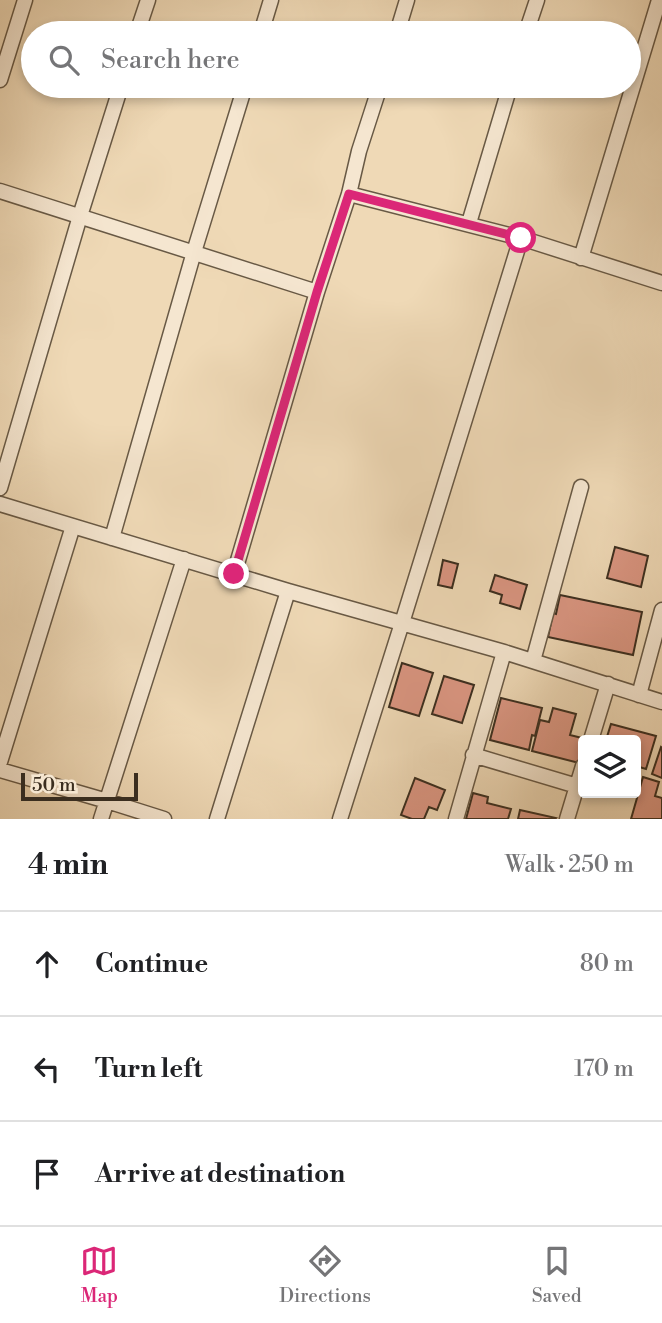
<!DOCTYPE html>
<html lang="en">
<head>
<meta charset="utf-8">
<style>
  body { margin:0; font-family:"Libre Bodoni",serif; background:#f6f6f6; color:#202124 }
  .controls { position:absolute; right:21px; bottom:21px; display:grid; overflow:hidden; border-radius:7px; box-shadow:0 4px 10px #0003 }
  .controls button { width:63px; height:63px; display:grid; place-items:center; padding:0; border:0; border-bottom:2px solid #e0e0e0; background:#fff; color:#202124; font:35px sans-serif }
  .scale { position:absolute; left:21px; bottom:18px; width:117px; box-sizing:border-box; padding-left:7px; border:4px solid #3b2e1f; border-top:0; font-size:19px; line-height:24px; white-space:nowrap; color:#3b2e1f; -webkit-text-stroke:5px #f5e6d0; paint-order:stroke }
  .stop { position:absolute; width:21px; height:21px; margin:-16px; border:5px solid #db2777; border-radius:50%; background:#fff }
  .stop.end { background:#db2777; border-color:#fff; box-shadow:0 2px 7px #0008 }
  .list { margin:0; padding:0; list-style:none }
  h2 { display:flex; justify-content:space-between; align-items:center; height:91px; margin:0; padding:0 28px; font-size:30px }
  h2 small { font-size:23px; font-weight:400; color:#757577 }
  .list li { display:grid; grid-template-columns:46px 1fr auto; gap:21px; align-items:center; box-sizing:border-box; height:105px; padding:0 28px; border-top:2px solid #e0e0e0 }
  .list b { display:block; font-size:26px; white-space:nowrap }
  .list em { font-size:23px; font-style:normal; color:#757577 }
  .icon { flex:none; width:38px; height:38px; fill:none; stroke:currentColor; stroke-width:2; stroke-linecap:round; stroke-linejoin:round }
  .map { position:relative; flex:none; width:662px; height:819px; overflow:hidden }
  .search { position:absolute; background:#fff; box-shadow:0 4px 10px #0003; left:21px; right:21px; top:21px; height:77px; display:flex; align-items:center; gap:18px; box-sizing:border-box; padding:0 24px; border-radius:38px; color:#757577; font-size:26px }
  .sheet { height:406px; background:#fff }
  nav { display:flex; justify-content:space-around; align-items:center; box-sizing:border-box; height:98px; border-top:2px solid #e0e0e0; background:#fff; font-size:19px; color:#757577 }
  nav a { display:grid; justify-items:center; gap:4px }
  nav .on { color:#db2777 }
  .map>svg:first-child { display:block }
</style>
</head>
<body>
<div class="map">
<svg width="662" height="819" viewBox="0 0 662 819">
  <rect width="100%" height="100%" fill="#efd9b6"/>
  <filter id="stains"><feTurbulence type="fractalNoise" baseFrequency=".00286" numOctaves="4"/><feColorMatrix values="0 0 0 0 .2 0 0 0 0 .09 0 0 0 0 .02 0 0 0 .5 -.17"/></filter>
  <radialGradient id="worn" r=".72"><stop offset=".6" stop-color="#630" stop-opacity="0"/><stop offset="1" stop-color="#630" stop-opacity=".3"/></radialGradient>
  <path fill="#db9682" stroke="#3b2e1f" stroke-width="2" d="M 615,547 L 648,556 L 641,587 L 607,578 Z
    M 443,560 L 458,564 L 452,588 L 438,585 Z
    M 495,575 L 527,585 L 520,609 L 500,603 L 502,595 L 490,591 Z
    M 560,595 L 642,612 L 633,655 L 548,637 L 553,613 L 556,614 Z
    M 402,663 L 433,673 L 419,716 L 389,707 Z
    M 444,676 L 474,685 L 462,723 L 432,714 Z
    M 501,698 L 542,708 L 535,736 L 532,735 L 529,750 L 490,740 Z
    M 553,708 L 576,714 L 570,735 L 590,740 L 583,740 L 583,764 L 532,751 L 540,720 L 549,722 Z
    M 611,724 L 656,736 L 646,769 L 636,766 L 636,740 L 606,740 Z
    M 661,747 L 662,748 L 662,778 L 652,774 Z
    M 643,777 L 659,782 L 655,796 L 662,798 L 662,819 L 631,819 Z
    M 415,778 L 445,790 L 437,810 L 429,807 L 424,819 L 412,819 L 401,815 Z
    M 473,793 L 488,797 L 487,803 L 511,809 L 508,819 L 466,819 Z
    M 520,810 L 556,818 L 555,819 L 518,819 Z"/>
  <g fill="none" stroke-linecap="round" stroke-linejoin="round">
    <defs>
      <path id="street" d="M 137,33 L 148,0
        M 261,33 L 271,0
        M 397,33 L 407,0
        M 526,33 L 537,0
        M 0,80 L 25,0
        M 0,191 L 317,292
        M 349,194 L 521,238 L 662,283
        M 469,223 L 510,86
        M 581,258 L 659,0
        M 0,488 L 80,216 L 121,86
        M 0,504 L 288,591 L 504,652 L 662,702
        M 112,538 L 194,252 L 245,86
        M 234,574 L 317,292 L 349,194 L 359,151 L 380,86
        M 533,661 L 581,487
        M 639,695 L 662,610
        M 591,740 L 608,684
        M 473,755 L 577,786
        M 0,762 L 73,526
        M 0,770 L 107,801 L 164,819
        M 101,819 L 184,559
        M 217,819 L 288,591
        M 340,819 L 402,623 L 521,238
        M 456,819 L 504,652
        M 567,819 L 583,766"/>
    </defs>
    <use href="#street" stroke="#685945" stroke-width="17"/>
    <use href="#street" stroke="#f5e6d0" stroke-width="14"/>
  </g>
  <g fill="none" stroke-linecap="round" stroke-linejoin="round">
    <path stroke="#db2777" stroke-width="9" d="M 234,574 L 317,292 L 349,194 L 521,238"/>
  </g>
  <rect width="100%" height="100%" filter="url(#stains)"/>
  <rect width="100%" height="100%" fill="url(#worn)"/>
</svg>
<div class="controls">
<button><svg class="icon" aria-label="layers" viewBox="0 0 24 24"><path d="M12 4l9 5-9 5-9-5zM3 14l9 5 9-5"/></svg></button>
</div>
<div class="scale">50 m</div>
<div class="stop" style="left:521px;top:238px"></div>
<div class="stop end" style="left:234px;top:574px"></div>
<div class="search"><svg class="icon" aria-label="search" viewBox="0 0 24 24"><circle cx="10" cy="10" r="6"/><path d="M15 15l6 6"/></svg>Search here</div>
</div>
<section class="sheet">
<h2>4 min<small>Walk · 250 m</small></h2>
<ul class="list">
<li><svg class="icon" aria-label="ahead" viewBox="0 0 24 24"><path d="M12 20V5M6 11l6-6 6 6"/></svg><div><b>Continue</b></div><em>80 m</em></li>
<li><svg class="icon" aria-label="left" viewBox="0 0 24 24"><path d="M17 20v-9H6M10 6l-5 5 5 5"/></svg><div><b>Turn left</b></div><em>170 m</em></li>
<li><svg class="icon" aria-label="arrive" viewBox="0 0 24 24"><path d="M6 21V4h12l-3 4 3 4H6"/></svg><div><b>Arrive at destination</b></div></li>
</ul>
</section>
<nav>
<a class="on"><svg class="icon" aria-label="map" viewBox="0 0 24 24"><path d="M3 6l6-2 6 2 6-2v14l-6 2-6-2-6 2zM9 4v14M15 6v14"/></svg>Map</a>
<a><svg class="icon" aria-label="directions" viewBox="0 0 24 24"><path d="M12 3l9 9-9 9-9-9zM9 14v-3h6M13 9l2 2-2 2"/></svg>Directions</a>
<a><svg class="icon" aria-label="saved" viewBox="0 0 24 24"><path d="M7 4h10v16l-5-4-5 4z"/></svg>Saved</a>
</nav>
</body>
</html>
